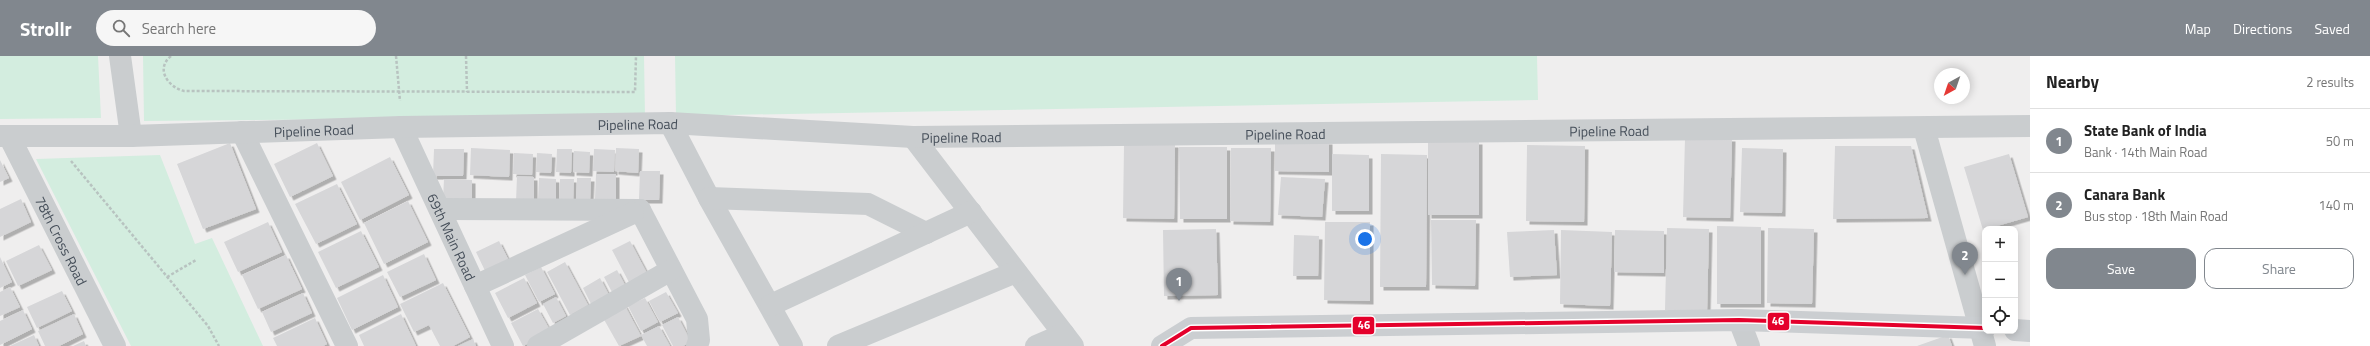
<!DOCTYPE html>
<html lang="en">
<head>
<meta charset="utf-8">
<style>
  body { margin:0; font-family:"Titillium Web",sans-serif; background:#f6f6f6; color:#222 }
  .controls { position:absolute; right:12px; bottom:12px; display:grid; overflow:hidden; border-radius:8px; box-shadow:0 2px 10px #0003 }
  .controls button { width:36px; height:36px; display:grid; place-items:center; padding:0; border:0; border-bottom:1px solid #e0e0e0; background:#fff; color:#222; font:20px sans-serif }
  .compass { position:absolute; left:1934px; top:12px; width:36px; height:36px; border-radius:50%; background:#fff; box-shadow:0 2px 10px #0003; rotate:220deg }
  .you { position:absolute; left:1365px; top:183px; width:14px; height:14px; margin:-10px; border:3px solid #fff; border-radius:50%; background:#1a73e8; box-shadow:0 0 0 6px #1a73e833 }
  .badge { display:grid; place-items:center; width:26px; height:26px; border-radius:50%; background:#81878e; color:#fff; font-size:13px; font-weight:700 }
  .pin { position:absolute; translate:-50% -33px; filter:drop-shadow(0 1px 2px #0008) }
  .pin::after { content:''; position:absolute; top:21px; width:14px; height:12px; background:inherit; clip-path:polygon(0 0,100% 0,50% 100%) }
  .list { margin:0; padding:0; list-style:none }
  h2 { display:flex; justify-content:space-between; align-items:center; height:52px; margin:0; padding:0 16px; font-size:17px }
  h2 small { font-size:13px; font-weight:400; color:#767676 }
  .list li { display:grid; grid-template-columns:26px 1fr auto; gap:12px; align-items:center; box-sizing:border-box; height:64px; padding:0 16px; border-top:1px solid #e0e0e0 }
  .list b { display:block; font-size:15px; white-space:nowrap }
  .list p { margin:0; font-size:13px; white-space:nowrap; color:#767676 }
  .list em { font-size:13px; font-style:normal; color:#767676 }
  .actions { display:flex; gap:8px; padding:12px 16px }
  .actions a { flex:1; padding:9px 0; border:1px solid #81878e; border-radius:12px; text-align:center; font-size:14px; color:#81878e }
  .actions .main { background:#81878e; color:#fff }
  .icon { flex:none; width:22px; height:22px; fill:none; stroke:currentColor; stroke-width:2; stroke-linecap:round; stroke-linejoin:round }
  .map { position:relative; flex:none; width:2030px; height:290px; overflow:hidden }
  header { display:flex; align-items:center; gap:24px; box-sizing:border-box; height:56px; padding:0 20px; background:#81878e; color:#fff }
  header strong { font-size:19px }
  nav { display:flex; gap:22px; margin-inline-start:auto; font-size:14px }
  .search { width:280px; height:36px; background:#f6f6f6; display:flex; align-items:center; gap:10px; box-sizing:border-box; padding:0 14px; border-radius:22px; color:#767676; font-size:15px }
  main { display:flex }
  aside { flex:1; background:#fff }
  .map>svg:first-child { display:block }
</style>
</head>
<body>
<header>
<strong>Strollr</strong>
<div class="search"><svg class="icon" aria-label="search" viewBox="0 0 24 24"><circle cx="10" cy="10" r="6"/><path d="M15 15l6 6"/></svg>Search here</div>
<nav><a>Map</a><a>Directions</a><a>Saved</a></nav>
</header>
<main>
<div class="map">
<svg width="2030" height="290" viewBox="0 0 2030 290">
  <defs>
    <filter id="shadow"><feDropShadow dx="3.5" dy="3.5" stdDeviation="0" flood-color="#0004"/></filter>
  </defs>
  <rect width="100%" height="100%" fill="#efeeee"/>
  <path fill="#d3eddf" d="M 0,0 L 98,0 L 101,62 L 0,63 Z
    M 143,0 L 644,0 L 645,61 L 144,65 Z
    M 675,0 L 1537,0 L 1538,44 L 676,60 Z
    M 160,99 L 195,188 L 212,182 L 263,290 L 131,290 L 36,103 Z"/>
  <path fill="#d6d6d8" filter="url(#shadow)" d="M 1685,81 L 1732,82 L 1730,162 L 1683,161 Z
    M 1275,85 L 1329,85 L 1329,116 L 1275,115 Z
    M 1428,85 L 1479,85 L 1479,159 L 1428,159 Z
    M 230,87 L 256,153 L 203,173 L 177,108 Z
    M 317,87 L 333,120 L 290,141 L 274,108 Z
    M 1124,88 L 1175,88 L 1174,163 L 1123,162 Z
    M 1527,89 L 1585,90 L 1584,166 L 1526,165 Z
    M 1835,90 L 1911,90 L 1928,162 L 1833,163 Z
    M 1179,91 L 1227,91 L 1227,163 L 1180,163 Z
    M 471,92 L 510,94 L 509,121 L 470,119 Z
    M 616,92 L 639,93 L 638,117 L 615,115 Z
    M 1231,92 L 1271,92 L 1270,166 L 1230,165 Z
    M 1742,92 L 1783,93 L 1782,157 L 1740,156 Z
    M 434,93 L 464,93 L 463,120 L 433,120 Z
    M 557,93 L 572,93 L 571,117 L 556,116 Z
    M 594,93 L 615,94 L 614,116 L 593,115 Z
    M 574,95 L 590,96 L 589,117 L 573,116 Z
    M 514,97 L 533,98 L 532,119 L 513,118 Z
    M 537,97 L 552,98 L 551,117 L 536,116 Z
    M 1332,98 L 1369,99 L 1369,155 L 1332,155 Z
    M 1381,98 L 1427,99 L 1426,231 L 1380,231 Z
    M 2009,98 L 2028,161 L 1983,174 L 1964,111 Z
    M 390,101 L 409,139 L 360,164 L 341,126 Z
    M 0,104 L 9,122 L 0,126 Z
    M 640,115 L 660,115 L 659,144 L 639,144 Z
    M 596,118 L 616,118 L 616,143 L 595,143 Z
    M 517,120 L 534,121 L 534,147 L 516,146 Z
    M 1281,121 L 1325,123 L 1322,161 L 1278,159 Z
    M 539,122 L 556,123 L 556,144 L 538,144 Z
    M 577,122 L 591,122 L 590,145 L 576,144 Z
    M 444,123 L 472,124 L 472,145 L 443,144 Z
    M 560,123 L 574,123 L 573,146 L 559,146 Z
    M 337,128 L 357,168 L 316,188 L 295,148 Z
    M 21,143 L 31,166 L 0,181 L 0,153 Z
    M 408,145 L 428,186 L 384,208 L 364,167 Z
    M 1431,164 L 1476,164 L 1475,230 L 1432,229 Z
    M 268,166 L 282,196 L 238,216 L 224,186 Z
    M 1325,166 L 1370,166 L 1370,245 L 1324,244 Z
    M 1717,170 L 1761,171 L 1761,248 L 1717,248 Z
    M 1667,172 L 1709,173 L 1707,255 L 1665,254 Z
    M 1768,172 L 1814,173 L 1812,248 L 1767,247 Z
    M 1216,173 L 1218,239 L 1164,240 L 1163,174 Z
    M 1554,174 L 1557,219 L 1510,221 L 1507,176 Z
    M 1561,174 L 1612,176 L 1610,250 L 1560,248 Z
    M 1615,174 L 1664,175 L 1664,217 L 1614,216 Z
    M 361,175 L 379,211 L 336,232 L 318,196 Z
    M 1294,179 L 1319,180 L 1318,220 L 1293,220 Z
    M 499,185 L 511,209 L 488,221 L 476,196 Z
    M 630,185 L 650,223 L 632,232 L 612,194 Z
    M 39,189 L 52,214 L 18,230 L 6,205 Z
    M 424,198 L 436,224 L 400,241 L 387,216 Z
    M 286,199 L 302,233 L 258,253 L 242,219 Z
    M 0,201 L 12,226 L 0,232 Z
    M 565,206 L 588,249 L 570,259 L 547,216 Z
    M 541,211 L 555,238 L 539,246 L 525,219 Z
    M 617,214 L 626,231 L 613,238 L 604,221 Z
    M 383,219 L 398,251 L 352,274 L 337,242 Z
    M 524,222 L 537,247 L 508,262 L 495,237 Z
    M 600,222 L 610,241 L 592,250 L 583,232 Z
    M 443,227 L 470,281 L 453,290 L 440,290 L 429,269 L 414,276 L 400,248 Z
    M 10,231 L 20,251 L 0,260 L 0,236 Z
    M 62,235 L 72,255 L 37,272 L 27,251 Z
    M 666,236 L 678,257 L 660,266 L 649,245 Z
    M 303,237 L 312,257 L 271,276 L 262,256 Z
    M 556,241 L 566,260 L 553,267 L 543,248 Z
    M 645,242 L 658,266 L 641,275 L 628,250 Z
    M 624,248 L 641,280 L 619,290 L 602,260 Z
    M 538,253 L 551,276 L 523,290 L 511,267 Z
    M 23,254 L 32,273 L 0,289 L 0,265 Z
    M 74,258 L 83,278 L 59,290 L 45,290 L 38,275 Z
    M 401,258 L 416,290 L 364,290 L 359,279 Z
    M 678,261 L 691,286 L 683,290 L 673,290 L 662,269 Z
    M 315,262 L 327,288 L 323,290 L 277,290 L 273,282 Z
    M 659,270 L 670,290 L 647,290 L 641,279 Z
    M 34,279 L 39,290 L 10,290 Z
    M 1948,279 L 1952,290 L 1917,290 Z
    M 473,283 L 476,290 L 458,290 Z
    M 84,285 L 86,290 L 73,290 Z"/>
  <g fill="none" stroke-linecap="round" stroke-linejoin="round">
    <path stroke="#b8c3c0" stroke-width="2.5" stroke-dasharray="3 2" stroke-linecap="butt" d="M 171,0 C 155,13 168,31 184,35 L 635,36 L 636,0
      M 396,0 L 400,45
      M 466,0 L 467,36
      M 71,105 L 208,270 L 219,290
      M 167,221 L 196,204"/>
    <g stroke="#cacdcf" stroke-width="22">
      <path d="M 120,0 L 131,80"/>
      <path d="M 670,67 L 709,142 L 792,290"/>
      <path id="s1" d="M 401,71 L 503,290"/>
      <path d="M 242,76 L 347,290"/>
      <path id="s2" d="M 9,80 L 115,290"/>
      <path d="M 913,81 L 1073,290"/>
      <path d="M 709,142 L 868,148 L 926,177"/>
      <path d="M 440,153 L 640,154"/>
      <path d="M 640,154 L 697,263 L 699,284 L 697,290"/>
      <path d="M 475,230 L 633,157"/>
      <path d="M 771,249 L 971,156"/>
      <path d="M 1739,264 L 1749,290"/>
      <path d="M 538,290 L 671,214"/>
      <path d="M 838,290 L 1016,216"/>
      <path d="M 1036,290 L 1064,278"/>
    </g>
    <g stroke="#cacdcf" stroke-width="22">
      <path d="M 1924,72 L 1985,290"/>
      <path id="s3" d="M 0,80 L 131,80 L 401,71 L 670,67 L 913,81 L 2030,70"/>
    </g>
    <path stroke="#cbced1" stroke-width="22" d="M 2015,274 L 2030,275
      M 1162,290 L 1191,272 L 1739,264 L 1985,272"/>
    <defs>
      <path id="bus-1" d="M 1162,290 L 1191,272 L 1739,264 L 1985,272"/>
    </defs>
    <use href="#bus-1" stroke="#fff" stroke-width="7"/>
    <use href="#bus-1" stroke="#e4002b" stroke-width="4"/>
  </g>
  <g text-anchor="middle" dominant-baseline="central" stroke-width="3" stroke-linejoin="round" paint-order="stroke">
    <g font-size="14" fill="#464f5a" stroke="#fff">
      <text stroke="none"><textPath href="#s3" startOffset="638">Pipeline Road</textPath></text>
      <text stroke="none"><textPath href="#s3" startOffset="314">Pipeline Road</textPath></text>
      <text stroke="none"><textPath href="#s3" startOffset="1610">Pipeline Road</textPath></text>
      <text stroke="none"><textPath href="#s3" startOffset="1286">Pipeline Road</textPath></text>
      <text stroke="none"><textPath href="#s3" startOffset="962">Pipeline Road</textPath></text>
      <text stroke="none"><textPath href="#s1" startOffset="121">69th Main Road</textPath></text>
      <text stroke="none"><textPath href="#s2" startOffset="117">78th Cross Road</textPath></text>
    </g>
  </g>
  <g stroke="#fff" stroke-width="1.5">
    <rect x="1767" y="256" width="23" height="19" rx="4" fill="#e4002b"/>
    <rect x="1352" y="260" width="23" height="19" rx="4" fill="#e4002b"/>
  </g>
  <g font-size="11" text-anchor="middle" font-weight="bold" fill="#fff">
    <text x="1778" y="269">46</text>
    <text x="1364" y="273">46</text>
  </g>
</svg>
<div class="controls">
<button>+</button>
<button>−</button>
<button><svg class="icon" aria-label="locate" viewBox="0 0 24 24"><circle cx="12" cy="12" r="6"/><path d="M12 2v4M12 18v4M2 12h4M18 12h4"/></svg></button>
</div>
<svg class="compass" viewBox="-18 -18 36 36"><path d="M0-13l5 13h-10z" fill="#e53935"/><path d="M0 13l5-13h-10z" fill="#767676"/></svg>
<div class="you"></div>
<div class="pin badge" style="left:1179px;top:245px">1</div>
<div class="pin badge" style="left:1965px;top:219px">2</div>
</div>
<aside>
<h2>Nearby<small>2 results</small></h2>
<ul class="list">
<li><span class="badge">1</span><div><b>State Bank of India</b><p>Bank · 14th Main Road</p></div><em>50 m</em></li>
<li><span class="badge">2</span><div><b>Canara Bank</b><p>Bus stop · 18th Main Road</p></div><em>140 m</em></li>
</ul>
<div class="actions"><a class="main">Save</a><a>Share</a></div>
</aside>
</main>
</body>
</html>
